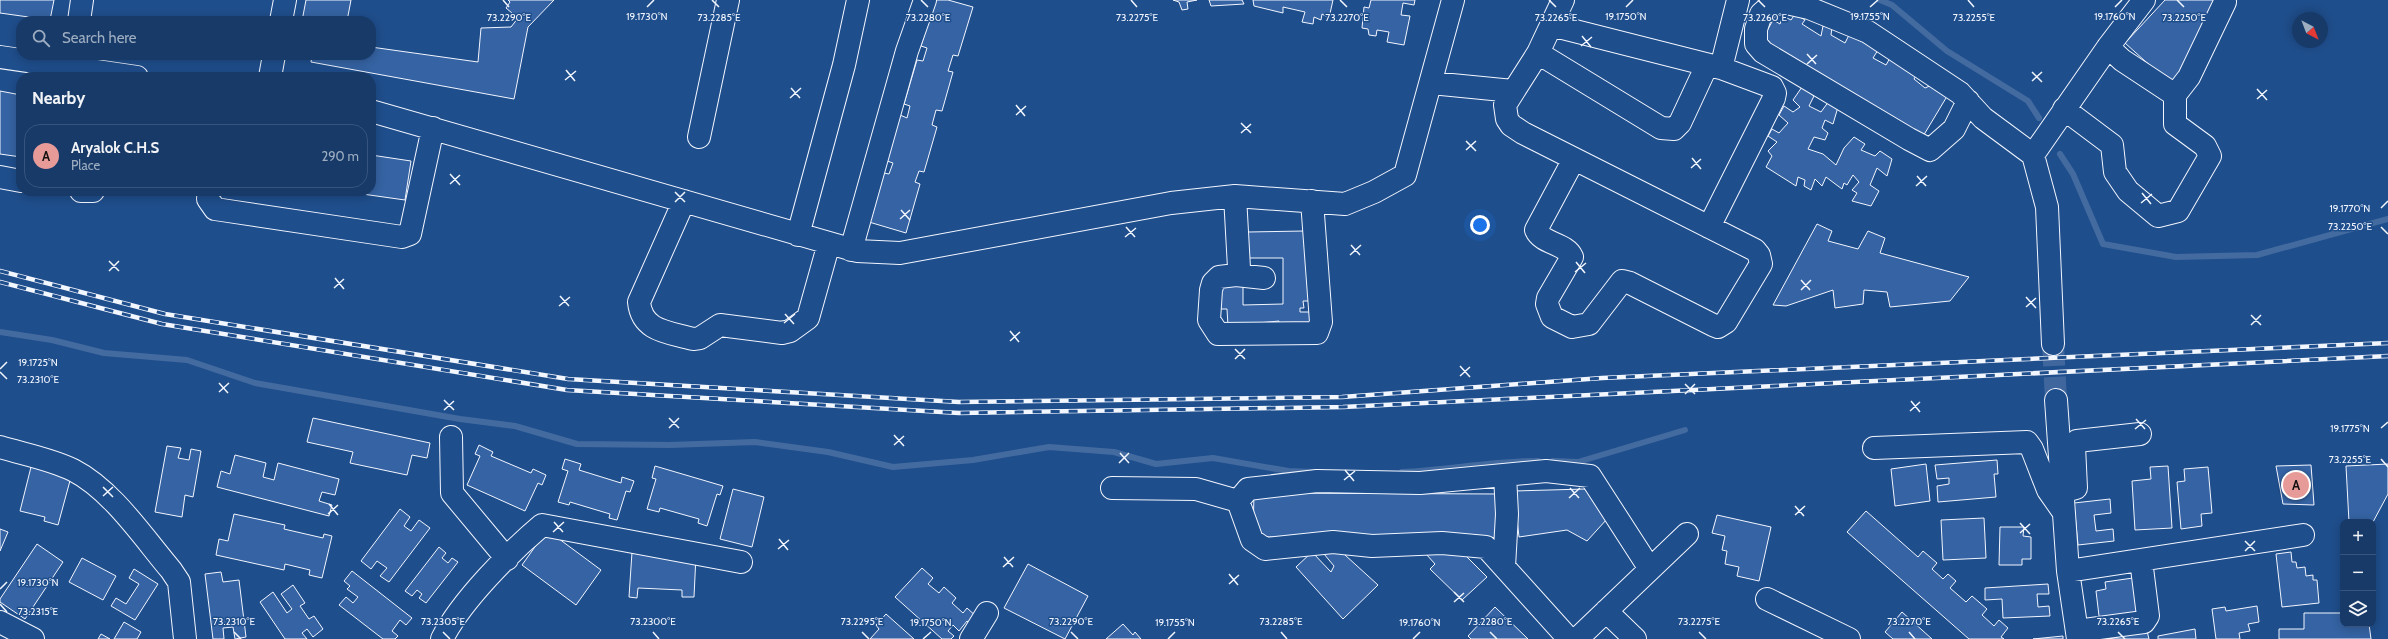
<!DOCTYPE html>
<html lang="en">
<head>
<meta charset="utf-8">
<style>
  body { margin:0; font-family:Cabin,sans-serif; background:#244571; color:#f1f3f6 }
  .controls { position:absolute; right:12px; bottom:12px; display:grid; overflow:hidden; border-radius:8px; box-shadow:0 2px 10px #0003 }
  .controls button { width:36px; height:36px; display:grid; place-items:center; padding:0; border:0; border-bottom:1px solid #36547d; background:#173a69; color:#f1f3f6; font:20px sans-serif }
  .compass { position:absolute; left:2292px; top:12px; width:36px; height:36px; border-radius:50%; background:#173a69; box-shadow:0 2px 10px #0003; rotate:138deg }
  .you { position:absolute; left:1480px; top:225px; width:14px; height:14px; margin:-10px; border:3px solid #fff; border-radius:50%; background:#1a73e8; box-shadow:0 0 0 6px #1a73e833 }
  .badge { display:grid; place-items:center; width:26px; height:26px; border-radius:50%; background:#e69b98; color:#111; font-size:13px; font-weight:700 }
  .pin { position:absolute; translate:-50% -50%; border:2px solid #fff; box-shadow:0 1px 4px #0006 }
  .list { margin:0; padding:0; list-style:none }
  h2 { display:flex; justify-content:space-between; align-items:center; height:52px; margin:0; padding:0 16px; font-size:17px }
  h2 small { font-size:13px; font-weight:400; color:#9eadc0 }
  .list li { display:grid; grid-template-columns:26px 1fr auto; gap:12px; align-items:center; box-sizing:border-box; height:64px; margin:0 8px 8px; padding:0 8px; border:1px solid #36547d; border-radius:16px }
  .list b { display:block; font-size:15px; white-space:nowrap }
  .list p { margin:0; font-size:13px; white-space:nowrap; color:#9eadc0 }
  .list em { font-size:13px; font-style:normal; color:#9eadc0 }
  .icon { flex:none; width:22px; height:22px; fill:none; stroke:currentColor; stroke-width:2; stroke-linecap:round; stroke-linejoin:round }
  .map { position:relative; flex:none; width:2388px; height:639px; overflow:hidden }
  .search { position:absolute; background:#173a69; box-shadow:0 2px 10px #0003; left:16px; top:16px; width:360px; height:44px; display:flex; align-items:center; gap:10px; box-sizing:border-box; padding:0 14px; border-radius:16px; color:#9eadc0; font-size:15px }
  .panel { position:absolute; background:#173a69; box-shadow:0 2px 10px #0003; left:16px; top:72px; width:360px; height:124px; border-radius:16px }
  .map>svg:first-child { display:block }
</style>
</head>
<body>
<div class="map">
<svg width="2388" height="639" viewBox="0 0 2388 639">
  <rect width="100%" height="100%" fill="#1f4e8c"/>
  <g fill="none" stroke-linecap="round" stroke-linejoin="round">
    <path stroke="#446ba0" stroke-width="6" d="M 1880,0 L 1892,5 L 1947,51 L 2028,101 L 2039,118
      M 2060,154 L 2073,174 L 2103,244 L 2176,257 L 2257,255 L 2388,219
      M 0,332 L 52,340 L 104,353 L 187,360 L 255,383 L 460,419 L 515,426 L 577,444 L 670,445 L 755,442 L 828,452 L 893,467 L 973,460 L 1049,447 L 1114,452 L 1156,464 L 1213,458 L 1288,471 L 1313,472
      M 1553,461 L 1578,462 L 1685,430
      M 1402,472 C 1448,470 1492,461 1538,461"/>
  </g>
  <path fill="#3563a3" stroke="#f2f6ff" d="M 0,0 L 54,0 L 50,20 L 0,13 Z
    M 306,0 L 351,0 L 347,21 L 302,21 Z
    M 508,0 L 554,0 L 528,27 L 514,99 L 311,62 L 312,55 L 371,55 L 371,47 L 478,62 L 481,28 L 511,27 L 518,18 L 506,8 L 510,2 Z
    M 935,0 L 948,0 L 973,7 L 958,56 L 953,55 L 948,71 L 953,72 L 942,111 L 936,110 L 932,125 L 937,127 L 924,172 L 919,171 L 915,182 L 920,184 L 906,233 L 869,222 L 884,173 L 889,174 L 893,163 L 887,161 L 900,115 L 907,118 L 910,106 L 904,104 L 917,60 L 923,61 L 927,48 L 921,46 Z
    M 1173,0 L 1197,0 L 1187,2 L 1188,9 L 1182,10 L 1179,2 Z
    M 1209,0 L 1242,0 L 1244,4 L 1211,6 Z
    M 1253,0 L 1333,0 L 1329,18 L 1322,14 L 1321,20 L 1314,17 L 1313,24 L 1302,22 L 1305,12 L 1283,7 L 1283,13 L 1254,6 Z
    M 1371,0 L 1415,0 L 1414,5 L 1403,3 L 1401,15 L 1410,16 L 1404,45 L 1387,42 L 1389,32 L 1377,30 L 1376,36 L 1369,35 L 1368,29 L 1362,28 L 1364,7 L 1369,8 Z
    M 2165,0 L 2223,0 L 2207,28 L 2191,48 L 2196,52 L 2175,88 L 2125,43 Z
    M 1795,14 L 1805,20 L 1802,24 L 1821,36 L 1823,26 L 1832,27 L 1831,35 L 1845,43 L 1849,35 L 1878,50 L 1873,58 L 1886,65 L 1890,58 L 1918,72 L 1914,79 L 1925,88 L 1934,84 L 1949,93 L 1922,138 L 1762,40 L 1773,20 L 1780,24 L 1783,16 L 1791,20 Z
    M 1802,87 L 1814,96 L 1809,106 L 1821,112 L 1829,101 L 1838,107 L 1833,124 L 1825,120 L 1822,128 L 1828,133 L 1825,140 L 1814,137 L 1808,149 L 1823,154 L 1836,165 L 1844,148 L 1854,137 L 1865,144 L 1861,150 L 1875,156 L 1880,151 L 1892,159 L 1887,176 L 1877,168 L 1870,185 L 1879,191 L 1871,206 L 1852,201 L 1857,193 L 1852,190 L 1859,182 L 1853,175 L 1847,185 L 1844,183 L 1842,189 L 1826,177 L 1822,186 L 1815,179 L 1811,190 L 1804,186 L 1805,180 L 1798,177 L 1796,186 L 1766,167 L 1772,156 L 1768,151 L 1777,142 L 1768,136 L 1772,129 L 1779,133 L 1788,123 L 1779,115 L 1784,106 L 1793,112 L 1800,107 L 1793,100 Z
    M 0,91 L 21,95 L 21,157 L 0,154 Z
    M 371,155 L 411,161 L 405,200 L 341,191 L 371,191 Z
    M 1817,224 L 1832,231 L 1828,241 L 1858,249 L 1868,231 L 1885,238 L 1880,253 L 1969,277 L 1950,301 L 1890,307 L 1887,292 L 1864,290 L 1863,304 L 1835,308 L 1833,290 L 1786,306 L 1773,305 Z
    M 1304,231 L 1310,301 L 1303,301 L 1304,308 L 1300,308 L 1300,312 L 1311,312 L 1312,328 L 1279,328 L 1279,321 L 1228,326 L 1227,309 L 1219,309 L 1219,283 L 1243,282 L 1243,305 L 1283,304 L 1283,258 L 1249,258 L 1248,232 Z
    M 313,418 L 430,443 L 427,458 L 412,455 L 407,475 L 350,463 L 353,452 L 307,442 Z
    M 479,445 L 493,452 L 491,456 L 531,473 L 533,469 L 546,475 L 542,485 L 538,483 L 525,511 L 467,485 L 480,456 L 475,454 Z
    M 167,446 L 181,448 L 178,458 L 189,460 L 191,449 L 201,451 L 193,497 L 185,495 L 182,517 L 155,512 Z
    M 235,455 L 266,463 L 263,477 L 274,480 L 278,463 L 339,479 L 335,495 L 322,492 L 319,501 L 332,505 L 329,516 L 217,487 L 221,471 L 230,474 Z
    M 565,459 L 581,464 L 579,470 L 621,483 L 622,477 L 634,481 L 630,492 L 626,491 L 617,520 L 609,518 L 610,514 L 570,502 L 569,505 L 558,502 L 568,471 L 562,469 Z
    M 1997,460 L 1998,474 L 1994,474 L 1996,497 L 1938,502 L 1937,486 L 1949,484 L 1949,478 L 1937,479 L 1935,465 Z
    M 1926,464 L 1930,501 L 1895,506 L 1891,469 Z
    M 2388,464 L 2388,494 L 2373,522 L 2349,522 L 2346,466 Z
    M 2311,465 L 2314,505 L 2283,504 L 2276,466 Z
    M 655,466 L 723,486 L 720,495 L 717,494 L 707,526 L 698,523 L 699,519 L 660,508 L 659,512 L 647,509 L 656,479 L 652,478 Z
    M 2168,466 L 2172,528 L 2135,530 L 2132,481 L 2151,479 L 2150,467 Z
    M 31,467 L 71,477 L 58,525 L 44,521 L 45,517 L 20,511 Z
    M 2208,467 L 2212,513 L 2201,514 L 2202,526 L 2181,529 L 2177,482 L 2185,481 L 2184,469 Z
    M 733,489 L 764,497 L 752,547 L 720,539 Z
    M 1585,489 L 1607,519 L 1587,541 L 1567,530 L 1519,537 L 1514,491 Z
    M 1254,493 L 1502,494 L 1502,538 L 1253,537 Z
    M 2110,499 L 2111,513 L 2094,515 L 2096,531 L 2113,529 L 2114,541 L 2078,545 L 2074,503 Z
    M 400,509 L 410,517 L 404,526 L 411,531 L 419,520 L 430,528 L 389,582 L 380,576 L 387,568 L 377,561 L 371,569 L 361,561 Z
    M 1866,511 L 1918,557 L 1923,551 L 1937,563 L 1932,569 L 1943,579 L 1948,574 L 1956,581 L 1950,588 L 1966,602 L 1972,596 L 1987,609 L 1982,615 L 1994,626 L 1999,620 L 2008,628 L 2001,637 L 2004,639 L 1969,639 L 1847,532 Z
    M 234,514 L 285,525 L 284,529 L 323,538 L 324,534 L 332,536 L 322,578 L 309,575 L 310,570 L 285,564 L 284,570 L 216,555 L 219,539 L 228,541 Z
    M 1717,515 L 1771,527 L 1759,581 L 1737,576 L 1739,567 L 1725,564 L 1727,551 L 1722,550 L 1725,536 L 1712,533 Z
    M 1984,518 L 1986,558 L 1943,560 L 1941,520 Z
    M 2000,527 L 2024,527 L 2023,536 L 2031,537 L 2031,559 L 2022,559 L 2022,565 L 1999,565 Z
    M 0,529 L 8,532 L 0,551 Z
    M 547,530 L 601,570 L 576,605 L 522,565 Z
    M 37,544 L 63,562 L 25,619 L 0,602 L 0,599 Z
    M 1334,545 L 1378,585 L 1343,619 L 1296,567 L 1312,552 L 1331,572 L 1334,566 L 1324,554 Z
    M 439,547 L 446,553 L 442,558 L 448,563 L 452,558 L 458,562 L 426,603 L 419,598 L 422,594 L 417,590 L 412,596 L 405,591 Z
    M 1458,548 L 1487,577 L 1462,600 L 1430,569 L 1435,564 L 1426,554 Z
    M 632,552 L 696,555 L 694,597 L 682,597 L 682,590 L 638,588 L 637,598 L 629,597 Z
    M 2291,552 L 2292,562 L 2296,562 L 2297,568 L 2305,567 L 2306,576 L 2313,575 L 2313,580 L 2317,580 L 2319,603 L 2282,607 L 2276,554 Z
    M 82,558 L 116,576 L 103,600 L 69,582 Z
    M 1028,564 L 1088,596 L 1065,639 L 1004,608 Z
    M 922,568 L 933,578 L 928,584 L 939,593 L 944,587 L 956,598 L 952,603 L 963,613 L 967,608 L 978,618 L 972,625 L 967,621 L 959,631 L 953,625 L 948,631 L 954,636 L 951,639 L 942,639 L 895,597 Z
    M 134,569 L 158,584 L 135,620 L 111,606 L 116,598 L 126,604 L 139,584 L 129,578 Z
    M 352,571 L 412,618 L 406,625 L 400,620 L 392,631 L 398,636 L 395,639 L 383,639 L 339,605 L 346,597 L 353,603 L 358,597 L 347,589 L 350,586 L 344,581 Z
    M 221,572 L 223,582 L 239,580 L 246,637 L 235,639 L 233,627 L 223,628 L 224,639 L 213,639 L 205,574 Z
    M 2133,578 L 2144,618 L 2100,624 L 2096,591 L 2106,589 L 2105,582 Z
    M 2048,584 L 2049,594 L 2037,594 L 2038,607 L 2049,606 L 2050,616 L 2003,618 L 2002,599 L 1985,600 L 1985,588 Z
    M 293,585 L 305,603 L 300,606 L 309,619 L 314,616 L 323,629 L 313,637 L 307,629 L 302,633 L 307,639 L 285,639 L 260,602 L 273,592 L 287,613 L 292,609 L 281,594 Z
    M 2257,606 L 2259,622 L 2248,624 L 2250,631 L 2239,633 L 2240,639 L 2216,639 L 2212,609 L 2225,607 L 2226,611 Z
    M 1495,607 L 1528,639 L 1471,639 L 1468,636 Z
    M 1902,612 L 1932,639 L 1893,639 L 1885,632 Z
    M 2304,613 L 2343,613 L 2343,624 L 2369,624 L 2371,639 L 2279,639 L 2279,629 L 2304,629 Z
    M 886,614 L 914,639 L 870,639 L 879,629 L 876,625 Z
    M 124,622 L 141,632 L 137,639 L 114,639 Z
    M 1123,624 L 1133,635 L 1135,632 L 1141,639 L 1106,639 Z
    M 2195,629 L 2196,639 L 2158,639 L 2158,636 Z
    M 2147,631 L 2149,639 L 2108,639 Z
    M 101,634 L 110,639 L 98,639 Z
    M 2063,636 L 2063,639 L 2033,639 Z"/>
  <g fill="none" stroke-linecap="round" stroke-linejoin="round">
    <path stroke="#3f679d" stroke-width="22" stroke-dasharray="22 11" stroke-linecap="butt" d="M 2053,344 L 2056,400"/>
    <defs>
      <path id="minor" d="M 1563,0 L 1538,53 L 1505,105 L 1507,119 L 1511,125 L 1523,133 L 1755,250 L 1759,255 L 1761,264 L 1726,322 L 1718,327 L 1713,325 L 1630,283 L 1622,281 L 1589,324 L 1572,327 L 1552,317 L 1547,304 L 1548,298 L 1572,257 C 1566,243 1542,244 1536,230 L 1574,159
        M 79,21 L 82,0
        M 281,21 L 285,0
        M 1551,25 L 1721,68 L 1772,87 L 1775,93 L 1774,98 L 1709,227
        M 1538,53 L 1661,128 L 1674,129 L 1680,123 L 1707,65
        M 0,57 L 137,77
        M 1721,68 L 1738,0
        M 270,77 L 274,55
        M 1431,83 L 1513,91
        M 2175,95 L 2189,77 L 2225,2
        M 1968,101 L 1954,129 L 1930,150 L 1909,139 L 1763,52 L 1756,44 L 1756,29 L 1761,14 L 1771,5 L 1782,2 L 1809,8 L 1868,32 L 1960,93 L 1983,118 L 2033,155
        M 2064,109 L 2112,145 L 2115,172 L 2128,191 L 2158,216 L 2178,211 L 2210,156 L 2205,146 L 2175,124 L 2175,95 L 2122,60 L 2108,47
        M 371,111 L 857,251 L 900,253 L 1171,203 L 1235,196 L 1345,204 L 1374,192 L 1405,175 L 1453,0
        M 699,137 L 728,0
        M 0,177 L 21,181
        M 81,191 L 93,191
        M 209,191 L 208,199 L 215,209 L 402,237 L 410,234 L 433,128
        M 1235,196 L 1239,268 L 1236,275 L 1219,277 L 1213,283 L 1211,290 L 1209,320 L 1218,334 L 1317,333 L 1321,322 L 1312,201
        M 684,201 L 639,302 C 642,332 669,332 693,339 L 700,338 L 720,325 L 782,333 L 790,331 L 808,318 L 829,243
        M 798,235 L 844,65 L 858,0
        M 851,250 L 907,51 L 925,0
        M 1236,275 L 1264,278
        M 2053,344 L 2047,207 L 2033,155 L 2108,47 L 2144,0
        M 2056,400 L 2068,571 L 2078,639
        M 451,437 L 452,493 L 507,559
        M 0,447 C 23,454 51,459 73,470 C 112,490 143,537 171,570 L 179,582 L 185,639
        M 1874,448 L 2027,442 L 2032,449 L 2048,490 L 2062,510
        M 1112,488 L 1196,489 L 1238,501 L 1252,540 L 1265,549 L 1333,542 L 1372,546 L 1442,543 L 1486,547 L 1569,639
        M 2062,492 L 2076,488 L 2074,446 L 2077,441 L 2140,434
        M 1238,501 L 1248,489 L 1317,481 L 1420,483 L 1546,471 L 1590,476 L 1650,569
        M 1504,567 L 1507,514 L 1505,475
        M 2068,571 L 2303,535
        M 1767,599 L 1849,639
        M 1606,611 L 1635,639
        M 2077,631 L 2144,622 L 2148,616 L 2141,560
        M 442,639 C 461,601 510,552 542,525 L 741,562
        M 971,639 L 987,613
        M 1577,639 L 1687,534"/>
      <path id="major" d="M 0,622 L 33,639"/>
    </defs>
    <use href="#minor" stroke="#f2f6ff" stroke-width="24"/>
    <use href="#major" stroke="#f2f6ff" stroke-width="24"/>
    <use href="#minor" stroke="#1f4e8c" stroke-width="22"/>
    <use href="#major" stroke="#1f4e8c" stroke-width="22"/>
    <defs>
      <path id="rail" d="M 0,271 L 165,314 L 568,379 L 959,402 L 1342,397 L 1602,378 L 2388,343
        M 0,282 L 162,324 L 567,390 L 959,413 L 1343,407 L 2388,356"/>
    </defs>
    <use href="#rail" stroke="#f2f6ff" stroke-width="4.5"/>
    <use href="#rail" stroke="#1f4e8c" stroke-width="3" stroke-dasharray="9" stroke-linecap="butt"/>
  </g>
  <path fill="none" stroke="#f2f6ff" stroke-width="1.5" d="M 503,0 L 509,7M 712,0 L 719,7M 921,0 L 928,7M 1131,0 L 1137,7M 1340,0 L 1347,7M 1549,0 L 1556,7M 1758,0 L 1765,7M 1968,0 L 1974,7M 2177,0 L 2184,7M 647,7 L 654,0M 1626,7 L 1633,0M 1870,7 L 1878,0M 2115,7 L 2122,0M 1582,36 L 1591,47M 1581,46 L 1592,37M 1807,54 L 1816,64M 1807,64 L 1817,55M 566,70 L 575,81M 2032,72 L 2042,82M 565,80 L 576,71M 2032,81 L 2042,72M 791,88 L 800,98M 2257,89 L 2267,100M 790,98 L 801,88M 2257,99 L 2267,90M 1016,105 L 1025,116M 1016,115 L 1026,106M 1241,123 L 1251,133M 1241,133 L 1251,124M 1466,141 L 1476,151M 1466,150 L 1476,141M 1692,158 L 1701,169M 1691,168 L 1701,159M 450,174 L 460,185M 1917,176 L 1926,186M 450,184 L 460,175M 1916,186 L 1927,176M 675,192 L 685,202M 2142,193 L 2151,204M 675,202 L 685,192M 2141,203 L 2152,194M 2381,208 L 2388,201M 901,210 L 910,220M 900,219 L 910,210M 1126,227 L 1135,237M 2381,227 L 2388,234M 1125,237 L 1136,228M 1351,245 L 1360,255M 1350,255 L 1361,245M 109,261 L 119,271M 1576,262 L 1585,273M 109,271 L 119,261M 1575,272 L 1586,263M 335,278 L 344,289M 1801,280 L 1810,290M 334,288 L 344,279M 1801,290 L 1811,280M 560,296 L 569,306M 2026,297 L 2036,308M 559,306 L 570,297M 2026,307 L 2036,298M 785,314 L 794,324M 2251,315 L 2261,325M 784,323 L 795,314M 2251,325 L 2261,315M 1010,331 L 1019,342M 1010,341 L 1020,332M 1235,349 L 1245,359M 1235,359 L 1245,349M 1460,366 L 1470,377M 0,369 L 7,362M 0,372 L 7,379M 1460,376 L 1470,367M 219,383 L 228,393M 1685,384 L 1695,394M 219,392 L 229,383M 1685,394 L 1695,384M 444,400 L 454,410M 1911,401 L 1920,412M 444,410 L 454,401M 1910,411 L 1920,402M 669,418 L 679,428M 2136,419 L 2145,429M 669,428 L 679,418M 2381,428 L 2388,422M 2135,429 L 2146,420M 894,435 L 904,446M 894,445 L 904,436M 1120,453 L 1129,463M 2381,459 L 2388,467M 1119,463 L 1129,453M 1345,470 L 1354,481M 1344,480 L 1355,471M 103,487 L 113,497M 1570,488 L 1579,498M 103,496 L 113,487M 1569,498 L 1580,488M 329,504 L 338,515M 1795,506 L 1804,516M 328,514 L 338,505M 1795,515 L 1805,506M 554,522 L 563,532M 2020,523 L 2030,534M 553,532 L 564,522M 2020,533 L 2030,524M 779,539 L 788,550M 2245,541 L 2255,551M 778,549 L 789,540M 2245,551 L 2255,541M 1004,557 L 1013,567M 1003,567 L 1014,557M 1229,574 L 1238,585M 1229,584 L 1239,575M 0,589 L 7,582M 1454,592 L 1464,602M 1454,602 L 1464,593M 0,604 L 7,612M 234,632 L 241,639M 443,632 L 450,639M 653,632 L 659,639M 862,632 L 869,639M 1071,632 L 1078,639M 1281,632 L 1287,639M 1490,632 L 1497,639M 1699,632 L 1706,639M 1909,632 L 1915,639M 2118,632 L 2125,639M 923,639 L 931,632M 1168,639 L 1175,632M 1413,639 L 1420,632"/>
  <g font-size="10" text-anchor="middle" fill="#f2f6ff" stroke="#1f4e8c" stroke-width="3" stroke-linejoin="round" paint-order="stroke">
    <text x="647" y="20">19.1730°N</text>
    <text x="1626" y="20">19.1750°N</text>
    <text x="1870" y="20">19.1755°N</text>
    <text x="2115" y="20">19.1760°N</text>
    <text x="509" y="21">73.2290°E</text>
    <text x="719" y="21">73.2285°E</text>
    <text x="928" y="21">73.2280°E</text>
    <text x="1137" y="21">73.2275°E</text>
    <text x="1347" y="21">73.2270°E</text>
    <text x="1556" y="21">73.2265°E</text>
    <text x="1765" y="21">73.2260°E</text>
    <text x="1974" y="21">73.2255°E</text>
    <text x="2184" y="21">73.2250°E</text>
    <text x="2350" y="212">19.1770°N</text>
    <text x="2350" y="230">73.2250°E</text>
    <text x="38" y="366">19.1725°N</text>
    <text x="38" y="383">73.2310°E</text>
    <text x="2350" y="432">19.1775°N</text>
    <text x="2350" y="463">73.2255°E</text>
    <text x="38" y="586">19.1730°N</text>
    <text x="38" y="615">73.2315°E</text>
    <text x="234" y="625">73.2310°E</text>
    <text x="443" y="625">73.2305°E</text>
    <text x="653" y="625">73.2300°E</text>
    <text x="862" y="625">73.2295°E</text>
    <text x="1071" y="625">73.2290°E</text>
    <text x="1281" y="625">73.2285°E</text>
    <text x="1490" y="625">73.2280°E</text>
    <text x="1699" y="625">73.2275°E</text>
    <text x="1909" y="625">73.2270°E</text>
    <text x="2118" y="625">73.2265°E</text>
    <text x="931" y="626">19.1750°N</text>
    <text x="1175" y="626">19.1755°N</text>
    <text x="1420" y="626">19.1760°N</text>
  </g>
</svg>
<div class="controls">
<button>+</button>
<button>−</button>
<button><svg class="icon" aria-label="layers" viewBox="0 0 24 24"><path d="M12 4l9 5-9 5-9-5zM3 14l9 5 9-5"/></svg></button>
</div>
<svg class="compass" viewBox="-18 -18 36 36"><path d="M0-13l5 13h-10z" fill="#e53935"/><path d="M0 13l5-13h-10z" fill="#9eadc0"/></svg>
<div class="you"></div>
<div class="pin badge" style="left:2296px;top:485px">A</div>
<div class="search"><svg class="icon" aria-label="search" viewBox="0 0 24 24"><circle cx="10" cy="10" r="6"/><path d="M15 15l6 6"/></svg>Search here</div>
<section class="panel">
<h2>Nearby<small></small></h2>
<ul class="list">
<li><span class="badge">A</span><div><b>Aryalok C.H.S</b><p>Place</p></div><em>290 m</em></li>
</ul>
</section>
</div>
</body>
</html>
